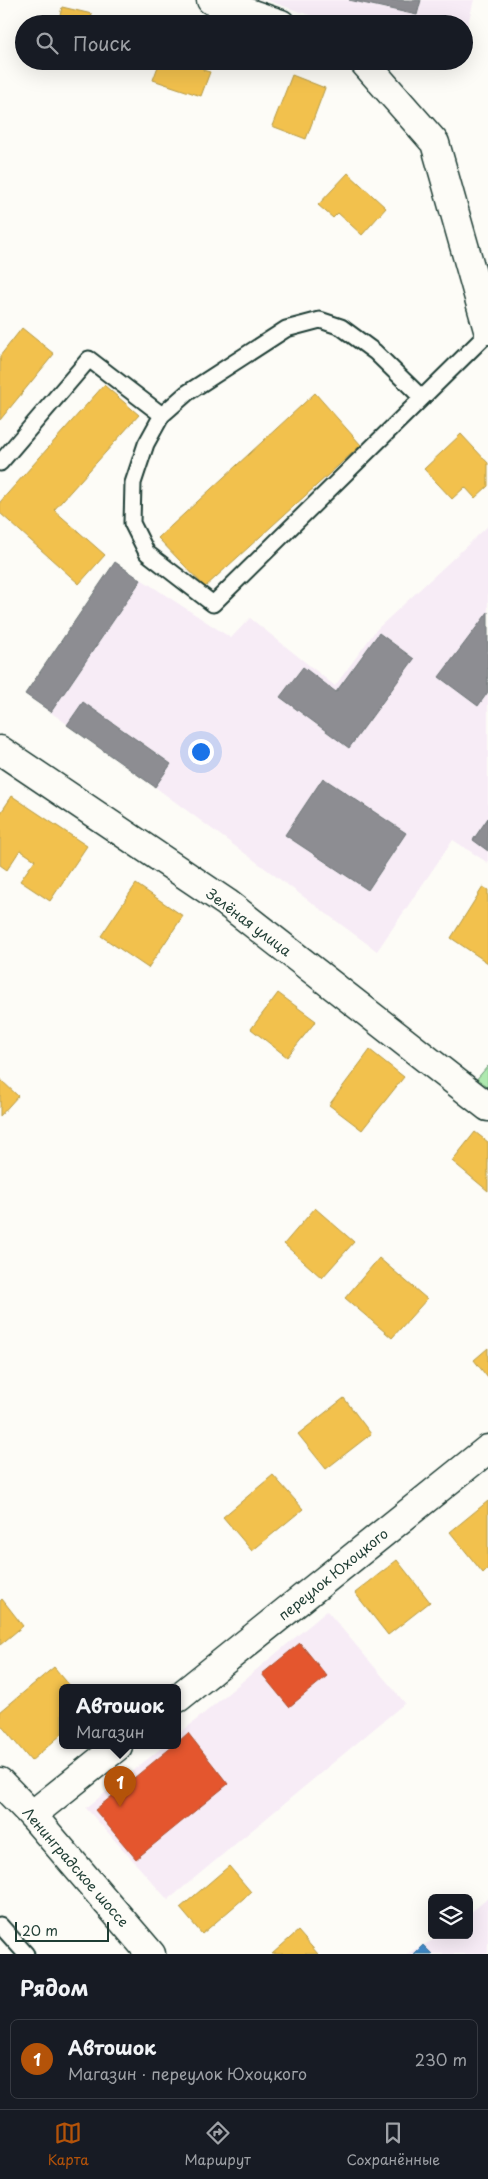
<!DOCTYPE html>
<html lang="ru">
<head>
<meta charset="utf-8">
<style>
  body { margin:0; font-family:"Playpen Sans",sans-serif; background:#20242c; color:#f1f3f6 }
  .controls { position:absolute; right:15px; bottom:15px; display:grid; overflow:hidden; border-radius:8px; box-shadow:0 5px 20px #0002 }
  .controls button { width:45px; height:45px; display:grid; place-items:center; padding:0; border:0; border-bottom:1px solid #363941; background:#171b24; color:#f1f3f6; font:25px sans-serif }
  .scale { position:absolute; left:15px; bottom:12px; width:94px; box-sizing:border-box; padding-left:5px; border:2px solid #1f3d34; border-top:0; font-size:14px; line-height:18px; white-space:nowrap; color:#1f3d34; -webkit-text-stroke:4px #fdfcf7; paint-order:stroke }
  .you { position:absolute; left:200px; top:751px; width:18px; height:18px; margin:-12px; border:4px solid #fff; border-radius:50%; background:#1a73e8; box-shadow:0 0 0 8px #1a73e833 }
  .badge { display:grid; place-items:center; width:32px; height:32px; border-radius:50%; background:#b45309; color:#fff; font-size:16px; font-weight:700 }
  .pin { position:absolute; translate:-50% -41px; filter:drop-shadow(0 1px 2px #0008) }
  .pin::after { content:''; position:absolute; top:26px; width:18px; height:15px; background:inherit; clip-path:polygon(0 0,100% 0,50% 100%) }
  .popup { position:absolute; left:59px; top:1684px; width:122px; height:65px; box-sizing:border-box; display:grid; place-content:center; border-radius:8px; background:#171b24; filter:drop-shadow(0 1px 4px #0005); font-size:16px; white-space:nowrap; color:#9ea1a6 }
  .popup b { font-size:19px; color:#f1f3f6 }
  .popup::after { content:''; position:absolute; left:50%; top:100%; margin-left:-10px; border:10px solid transparent; border-top-color:#171b24 }
  .list { margin:0; padding:0; list-style:none }
  h2 { display:flex; justify-content:space-between; align-items:center; height:65px; margin:0; padding:0 20px; font-size:21px }
  h2 small { font-size:16px; font-weight:400; color:#9ea1a6 }
  .list li { display:grid; grid-template-columns:32px 1fr auto; gap:15px; align-items:center; box-sizing:border-box; height:80px; margin:0 10px 10px; padding:0 10px; border:1px solid #363941; border-radius:8px }
  .list b { display:block; font-size:19px; white-space:nowrap }
  .list p { margin:0; font-size:16px; white-space:nowrap; color:#9ea1a6 }
  .list em { font-size:16px; font-style:normal; color:#9ea1a6 }
  .icon { flex:none; width:28px; height:28px; fill:none; stroke:currentColor; stroke-width:2; stroke-linecap:round; stroke-linejoin:round }
  .map { position:relative; flex:none; width:488px; height:1954px; overflow:hidden }
  .search { position:absolute; background:#171b24; box-shadow:0 5px 20px #0002; left:15px; right:15px; top:15px; height:55px; display:flex; align-items:center; gap:12px; box-sizing:border-box; padding:0 18px; border-radius:28px; color:#9ea1a6; font-size:19px }
  .sheet { height:155px; background:#171b24 }
  nav { display:flex; justify-content:space-around; align-items:center; box-sizing:border-box; height:70px; border-top:1px solid #363941; background:#171b24; font-size:14px; color:#9ea1a6 }
  nav a { display:grid; justify-items:center; gap:2px }
  nav .on { color:#b45309 }
  .map>svg:first-child { display:block }
</style>
</head>
<body>
<div class="map">
<svg width="488" height="1954" viewBox="0 0 488 1954">
  <rect width="100%" height="100%" fill="#fdfcf7"/>
  <filter id="ink" filterUnits="userSpaceOnUse"><feTurbulence type="fractalNoise" baseFrequency=".02" numOctaves="2"/><feDisplacementMap in="SourceGraphic" scale="10" xChannelSelector="R" yChannelSelector="G"/><feConvolveMatrix kernelMatrix="1 2 1 2 8 2 1 2 1" color-interpolation-filters="sRGB"/></filter>
  <g filter="url(#ink)">
    <path fill="#f7ecf6" d="M 266,0 L 474,0 L 464,39 L 464,24 L 335,24 Z
      M 488,526 L 488,863 L 453,840 L 377,951 L 155,787 L 25,694 L 115,562 L 231,638 L 250,618 L 335,686 L 376,630 Z
      M 327,1611 L 405,1703 L 168,1900 L 86,1808 L 164,1746 L 178,1746 L 178,1735 Z
      M 488,1898 L 488,1954 L 406,1954 L 443,1935 L 469,1935 L 469,1914 Z"/>
    <path fill="#aee9af" stroke="#669372" d="M 488,1066 L 488,1091 L 475,1081 Z"/>
    <path fill="#f2c14e" stroke="#b39946" d="M 62,7 L 92,14 L 89,24 L 58,24 Z
      M 160,61 L 206,61 L 203,70 L 210,72 L 201,96 L 153,80 Z
      M 292,75 L 325,88 L 306,139 L 272,126 Z
      M 348,173 L 386,208 L 362,235 L 338,213 L 333,218 L 318,205 Z
      M 22,328 L 54,354 L 0,420 L 0,356 Z
      M 104,385 L 139,415 L 54,510 L 105,555 L 79,584 L 0,513 L 0,502 Z
      M 315,393 L 361,445 L 205,587 L 158,538 Z
      M 461,434 L 488,463 L 488,486 L 475,498 L 465,487 L 452,499 L 424,469 Z
      M 12,796 L 87,846 L 50,901 L 20,881 L 35,860 L 20,850 L 7,870 L 0,865 L 0,814 Z
      M 136,884 L 183,916 L 148,968 L 101,936 Z
      M 483,887 L 488,890 L 488,963 L 451,938 Z
      M 278,993 L 316,1021 L 287,1057 L 251,1029 Z
      M 370,1050 L 404,1077 L 362,1130 L 329,1105 Z
      M 0,1079 L 18,1096 L 0,1116 Z
      M 475,1132 L 488,1142 L 488,1191 L 452,1161 Z
      M 315,1208 L 354,1242 L 322,1278 L 284,1244 Z
      M 379,1258 L 427,1299 L 392,1338 L 345,1298 Z
      M 488,1348 L 488,1378 L 474,1360 Z
      M 344,1398 L 371,1434 L 326,1469 L 298,1434 Z
      M 273,1475 L 303,1509 L 252,1551 L 223,1517 Z
      M 488,1501 L 488,1568 L 483,1573 L 450,1532 Z
      M 397,1560 L 430,1602 L 388,1635 L 355,1593 Z
      M 2,1599 L 23,1626 L 0,1645 L 0,1601 Z
      M 54,1667 L 72,1688 L 62,1688 L 62,1734 L 31,1761 L 0,1724 L 0,1712 Z
      M 229,1866 L 251,1892 L 202,1934 L 180,1908 Z
      M 298,1931 L 318,1954 L 272,1954 Z"/>
    <path fill="#e4572e" stroke="#a94f30" d="M 300,1643 L 327,1676 L 289,1707 L 262,1674 Z
      M 188,1733 L 228,1784 L 136,1859 L 95,1810 L 173,1746 L 178,1746 L 178,1742 Z"/>
    <path fill="#3f88c5" stroke="#35729a" d="M 423,1945 L 432,1954 L 414,1954 Z"/>
    <path fill="#8d8d92" stroke="#6c7576" d="M 349,0 L 421,0 L 417,15 Z
      M 115,562 L 141,580 L 51,712 L 25,694 Z
      M 488,612 L 488,692 L 478,706 L 439,677 Z
      M 379,633 L 414,659 L 349,748 L 280,697 L 303,667 L 336,692 Z
      M 83,702 L 171,764 L 155,787 L 67,725 Z
      M 323,778 L 406,833 L 368,890 L 285,835 Z
      M 488,818 L 488,851 L 473,840 Z"/>
    <g fill="none" stroke-linecap="round" stroke-linejoin="round">
      <defs>
        <path id="lane" d="M 422,398 L 375,352 L 341,327 L 320,320 L 286,329 L 187,393 L 162,415 L 146,444 L 133,483 L 132,523 L 147,553 L 213,604 L 488,333
          M 0,463 L 89,359 L 162,415
          M 0,1925 L 26,1954"/>
        <path id="street" d="M 211,0 L 281,24
          M 363,61 L 435,143 L 488,330
          M 0,750 L 227,903 L 488,1107
          M 178,1698 L 488,1449
          M 32,1815 L 118,1746"/>
        <path id="highway" d="M 0,1782 L 32,1815 L 151,1954"/>
      </defs>
      <use href="#lane" stroke="#1f3d34" stroke-width="19"/>
      <use href="#street" stroke="#1f3d34" stroke-width="31"/>
      <use href="#highway" stroke="#1f3d34" stroke-width="31"/>
      <use href="#lane" stroke="#fdfcf7" stroke-width="15"/>
      <use href="#street" stroke="#fdfcf7" stroke-width="28"/>
      <use href="#highway" stroke="#fdfcf7" stroke-width="28"/>
    </g>
  </g>
  <g text-anchor="middle" dominant-baseline="central" stroke-width="5" stroke-linejoin="round" paint-order="stroke">
    <g font-size="14" fill="#1f3d34" stroke="#fdfcf7">
      <text transform="translate(249 922) rotate(37)">Зелёная улица</text>
      <text transform="translate(333 1574) rotate(-39)">переулок Юхоцкого</text>
      <text transform="translate(76 1867) rotate(49)">Ленинградское шоссе</text>
    </g>
  </g>
</svg>
<div class="controls">
<button><svg class="icon" aria-label="layers" viewBox="0 0 24 24"><path d="M12 4l9 5-9 5-9-5zM3 14l9 5 9-5"/></svg></button>
</div>
<div class="scale">20 m</div>
<div class="you"></div>
<div class="pin badge" style="left:120px;top:1807px">1</div>
<div class="popup"><b>Автошок</b>Магазин</div>
<div class="search"><svg class="icon" aria-label="search" viewBox="0 0 24 24"><circle cx="10" cy="10" r="6"/><path d="M15 15l6 6"/></svg>Поиск</div>
</div>
<section class="sheet">
<h2>Рядом<small></small></h2>
<ul class="list">
<li><span class="badge">1</span><div><b>Автошок</b><p>Магазин · переулок Юхоцкого</p></div><em>230 m</em></li>
</ul>
</section>
<nav>
<a class="on"><svg class="icon" aria-label="map" viewBox="0 0 24 24"><path d="M3 6l6-2 6 2 6-2v14l-6 2-6-2-6 2zM9 4v14M15 6v14"/></svg>Карта</a>
<a><svg class="icon" aria-label="directions" viewBox="0 0 24 24"><path d="M12 3l9 9-9 9-9-9zM9 14v-3h6M13 9l2 2-2 2"/></svg>Маршрут</a>
<a><svg class="icon" aria-label="saved" viewBox="0 0 24 24"><path d="M7 4h10v16l-5-4-5 4z"/></svg>Сохранённые</a>
</nav>
</body>
</html>
